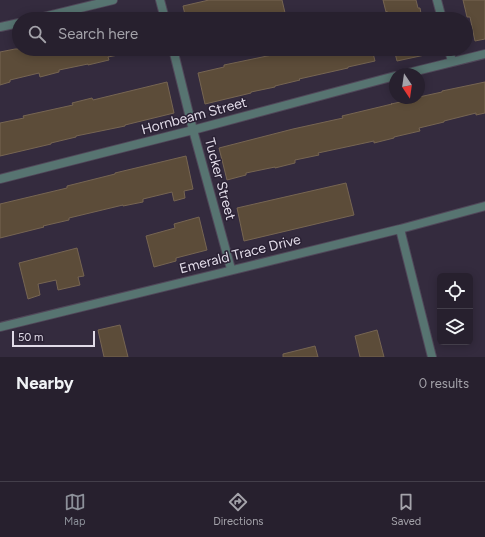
<!DOCTYPE html>
<html lang="en">
<head>
<meta charset="utf-8">
<style>
  body { margin:0; font-family:Figtree,sans-serif; background:#2f2836; color:#f1f3f6 }
  .controls { position:absolute; right:12px; bottom:12px; display:grid; overflow:hidden; border-radius:6px; box-shadow:0 2px 10px #0003 }
  .controls button { width:36px; height:36px; display:grid; place-items:center; padding:0; border:0; border-bottom:1px solid #433e4a; background:#27202e; color:#f1f3f6; font:20px sans-serif }
  .compass { position:absolute; left:389px; top:68px; width:36px; height:36px; border-radius:50%; background:#27202e; box-shadow:0 2px 10px #0003; rotate:167deg }
  .scale { position:absolute; left:12px; bottom:10px; width:83px; box-sizing:border-box; padding-left:4px; border:2px solid #e1dbe8; border-top:0; font-size:11px; line-height:14px; white-space:nowrap; color:#e1dbe8; -webkit-text-stroke:3px #2a2134; paint-order:stroke }
  .list { margin:0; padding:0; list-style:none }
  h2 { display:flex; justify-content:space-between; align-items:center; height:52px; margin:0; padding:0 16px; font-size:17px }
  h2 small { font-size:13px; font-weight:400; color:#a4a3aa }
  .icon { flex:none; width:22px; height:22px; fill:none; stroke:currentColor; stroke-width:2; stroke-linecap:round; stroke-linejoin:round }
  .map { position:relative; flex:none; width:485px; height:357px; overflow:hidden }
  .search { position:absolute; background:#27202e; box-shadow:0 2px 10px #0003; left:12px; right:12px; top:12px; height:44px; display:flex; align-items:center; gap:10px; box-sizing:border-box; padding:0 14px; border-radius:22px; color:#a4a3aa; font-size:15px }
  .sheet { height:124px; background:#27202e }
  nav { display:flex; justify-content:space-around; align-items:center; box-sizing:border-box; height:56px; border-top:1px solid #433e4a; background:#27202e; font-size:11px; color:#a4a3aa }
  nav a { display:grid; justify-items:center; gap:2px }
  nav .on { color:#8c9099 }
  .map>svg:first-child { display:block }
</style>
</head>
<body>
<div class="map">
<svg width="485" height="357" viewBox="0 0 485 357">
  <rect width="100%" height="100%" fill="#342b3e"/>
  <path fill="#5c4c39" stroke="#766552" d="M 209,0 L 282,0 L 286,17 L 278,19 L 186,19 L 183,6 Z
    M 383,0 L 416,0 L 418,8 L 420,8 L 422,19 L 389,19 L 387,11 L 386,12 Z
    M 463,0 L 485,0 L 485,39 L 475,41 L 470,17 L 467,17 Z
    M 15,49 L 127,49 L 128,53 L 108,57 L 109,60 L 88,65 L 88,64 L 59,70 L 59,72 L 40,77 L 39,73 L 10,80 L 10,82 L 0,85 L 0,52 Z
    M 284,49 L 372,49 L 375,61 L 348,67 L 348,68 L 299,79 L 300,80 L 275,86 L 275,87 L 251,92 L 251,93 L 205,104 L 198,73 L 224,67 L 224,65 L 272,55 L 272,52 Z
    M 394,49 L 433,49 L 434,53 L 397,61 Z
    M 167,82 L 174,113 L 125,125 L 125,126 L 76,136 L 76,137 L 51,143 L 51,144 L 0,156 L 0,123 L 24,118 L 23,116 L 73,105 L 72,103 L 92,98 L 93,100 Z
    M 485,82 L 485,113 L 476,115 L 476,113 L 444,121 L 444,122 L 419,128 L 420,131 L 394,137 L 394,138 L 374,143 L 374,141 L 318,153 L 319,155 L 295,160 L 295,163 L 275,168 L 275,167 L 246,173 L 246,175 L 227,180 L 219,148 L 293,129 L 343,118 L 342,116 L 392,104 L 391,104 L 419,98 L 419,97 L 442,92 L 442,91 Z
    M 186,156 L 193,189 L 184,191 L 185,198 L 174,201 L 172,192 L 143,199 L 143,202 L 123,206 L 123,205 L 69,218 L 69,220 L 43,226 L 44,227 L 0,238 L 0,204 L 67,188 L 67,186 L 115,174 L 115,173 Z
    M 346,183 L 354,215 L 244,241 L 237,208 Z
    M 199,217 L 207,250 L 176,258 L 176,261 L 154,267 L 146,236 L 175,228 L 174,224 Z
    M 77,248 L 84,276 L 78,277 L 80,285 L 58,290 L 56,280 L 38,284 L 40,295 L 28,299 L 19,263 Z
    M 120,325 L 128,357 L 104,357 L 98,330 Z
    M 377,330 L 384,357 L 360,357 L 355,336 Z
    M 315,346 L 318,357 L 283,357 L 283,354 Z"/>
  <g fill="none" stroke-linecap="round" stroke-linejoin="round">
    <defs>
      <path id="minor" d="M 160,0 L 165,19
        M 437,0 L 442,19
        M 35,19 L 113,0
        M 0,27 L 19,23
        M 173,49 L 193,130 L 231,269
        M 449,49 L 452,62
        M 404,74 L 485,54
        M 0,179 L 193,130 L 395,76
        M 400,229 L 432,357
        M 0,327 L 400,229 L 485,206"/>
    </defs>
    <use href="#minor" stroke="#504759" stroke-width="10"/>
    <use href="#minor" stroke="#577471" stroke-width="8"/>
  </g>
  <g text-anchor="middle" dominant-baseline="central" stroke-width="3" stroke-linejoin="round" paint-order="stroke">
    <g font-size="14" fill="#e1dbe8" stroke="#2a2134">
      <text transform="translate(194 116) rotate(-15)">Hornbeam Street</text>
      <text transform="translate(220 179) rotate(75)">Tucker Street</text>
      <text transform="translate(240 254) rotate(-14)">Emerald Trace Drive</text>
    </g>
  </g>
</svg>
<div class="controls">
<button><svg class="icon" aria-label="locate" viewBox="0 0 24 24"><circle cx="12" cy="12" r="6"/><path d="M12 2v4M12 18v4M2 12h4M18 12h4"/></svg></button>
<button><svg class="icon" aria-label="layers" viewBox="0 0 24 24"><path d="M12 4l9 5-9 5-9-5zM3 14l9 5 9-5"/></svg></button>
</div>
<svg class="compass" viewBox="-18 -18 36 36"><path d="M0-13l5 13h-10z" fill="#e53935"/><path d="M0 13l5-13h-10z" fill="#a4a3aa"/></svg>
<div class="scale">50 m</div>
<div class="search"><svg class="icon" aria-label="search" viewBox="0 0 24 24"><circle cx="10" cy="10" r="6"/><path d="M15 15l6 6"/></svg>Search here</div>
</div>
<section class="sheet">
<h2>Nearby<small>0 results</small></h2>
<ul class="list">
</ul>
</section>
<nav>
<a class="on"><svg class="icon" aria-label="map" viewBox="0 0 24 24"><path d="M3 6l6-2 6 2 6-2v14l-6 2-6-2-6 2zM9 4v14M15 6v14"/></svg>Map</a>
<a><svg class="icon" aria-label="directions" viewBox="0 0 24 24"><path d="M12 3l9 9-9 9-9-9zM9 14v-3h6M13 9l2 2-2 2"/></svg>Directions</a>
<a><svg class="icon" aria-label="saved" viewBox="0 0 24 24"><path d="M7 4h10v16l-5-4-5 4z"/></svg>Saved</a>
</nav>
</body>
</html>
